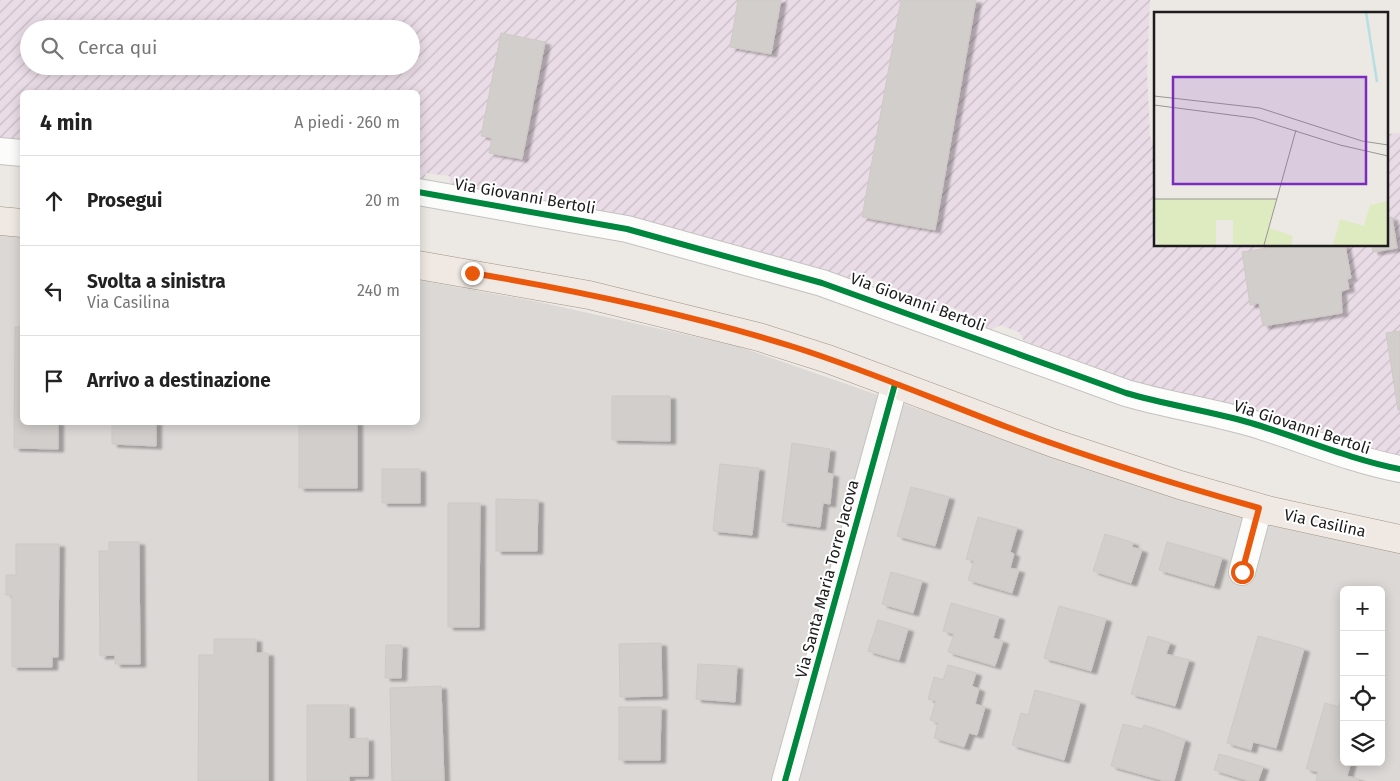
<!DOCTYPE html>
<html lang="it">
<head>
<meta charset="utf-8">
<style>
  body { margin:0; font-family:"Fira Sans",sans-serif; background:#f2f2f2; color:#222 }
  .controls { position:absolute; right:15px; bottom:15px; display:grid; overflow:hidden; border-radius:8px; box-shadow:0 2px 12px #0003 }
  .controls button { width:45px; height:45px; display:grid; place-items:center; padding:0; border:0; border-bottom:1px solid #e0e0e0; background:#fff; color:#222; font:25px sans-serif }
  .stop { position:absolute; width:15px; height:15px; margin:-11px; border:4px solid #ea580c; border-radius:50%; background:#fff }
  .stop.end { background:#ea580c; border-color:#fff; box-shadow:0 1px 5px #0008 }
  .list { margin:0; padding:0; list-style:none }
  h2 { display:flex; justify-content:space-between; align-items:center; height:65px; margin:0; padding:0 20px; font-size:21px }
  h2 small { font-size:16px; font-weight:400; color:#767676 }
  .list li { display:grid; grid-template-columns:32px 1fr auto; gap:15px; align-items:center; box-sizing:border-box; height:90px; padding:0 20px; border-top:1px solid #e0e0e0 }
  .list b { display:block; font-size:19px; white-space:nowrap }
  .list p { margin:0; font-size:16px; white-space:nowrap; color:#767676 }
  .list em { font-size:16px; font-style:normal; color:#767676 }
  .icon { flex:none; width:28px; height:28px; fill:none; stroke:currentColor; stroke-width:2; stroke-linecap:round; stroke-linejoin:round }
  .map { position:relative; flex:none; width:1400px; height:781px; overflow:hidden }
  .search { position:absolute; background:#fff; box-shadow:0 2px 12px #0003; left:20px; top:20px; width:400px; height:55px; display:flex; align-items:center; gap:12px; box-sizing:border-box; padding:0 18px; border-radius:28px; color:#767676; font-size:19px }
  .panel { position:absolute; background:#fff; box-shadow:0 2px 12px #0003; left:20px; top:90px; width:400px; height:335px; border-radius:8px }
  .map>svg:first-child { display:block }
</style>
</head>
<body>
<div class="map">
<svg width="1400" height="781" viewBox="0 0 1400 781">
  <defs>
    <pattern id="industrial-furrows" width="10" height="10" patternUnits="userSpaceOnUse" patternTransform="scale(1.25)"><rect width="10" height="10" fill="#eadce6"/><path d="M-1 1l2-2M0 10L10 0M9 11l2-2" fill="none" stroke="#c8bcc5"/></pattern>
    <filter id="shadow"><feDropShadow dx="5.5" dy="3" stdDeviation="1" flood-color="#0004"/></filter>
  </defs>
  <rect width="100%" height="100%" fill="#ece8e4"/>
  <path fill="#dbd8d6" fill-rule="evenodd" d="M 0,232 L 22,234 L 22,422 L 418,422 L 418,280 L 539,302 L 737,346 L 1103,473 L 1400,551 L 1400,781 L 0,781 ZM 1344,590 L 1381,590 L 1381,762 L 1344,762 Z"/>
  <path fill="url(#industrial-furrows)" fill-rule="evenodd" d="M 0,0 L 1150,0 L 1147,72 L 1150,137 L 1155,149 L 1155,245 L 1386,245 L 1386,134 L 1400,133 L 1400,456 L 1323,440 L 1188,401 L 1024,341 L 1019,332 L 1000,325 L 990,331 L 979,326 L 974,316 L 948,306 L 938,310 L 889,292 L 882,282 L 857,273 L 849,278 L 623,215 L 451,184 L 449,176 L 426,173 L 423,181 L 418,180 L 418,92 L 22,92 L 22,140 L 0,138 ZM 29,29 L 411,29 L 411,66 L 29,66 Z"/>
  <path fill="#d2cecb" stroke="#cfc9c5" filter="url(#shadow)" d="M 738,0 L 781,0 L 771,54 L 730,47 Z
    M 901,0 L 976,0 L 935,230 L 862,217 Z
    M 501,33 L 545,42 L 522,159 L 489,153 L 492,138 L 481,136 Z
    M 1392,217 L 1397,248 L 1373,252 L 1372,245 L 1386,245 L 1386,218 Z
    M 1286,245 L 1345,245 L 1351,278 L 1347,279 L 1349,289 L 1341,291 L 1342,313 L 1263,326 L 1259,303 L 1250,305 L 1242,252 Z
    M 15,327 L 22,327 L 22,422 L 58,422 L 58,449 L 14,448 Z
    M 1400,331 L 1400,410 L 1398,410 L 1386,333 Z
    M 612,396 L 670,396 L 670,441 L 612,440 Z
    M 112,422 L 156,422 L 156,446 L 112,444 Z
    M 299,422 L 357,422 L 357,488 L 299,488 Z
    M 792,443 L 830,449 L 827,473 L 833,474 L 830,504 L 823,503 L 820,527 L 782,522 Z
    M 720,464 L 759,468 L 752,535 L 713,531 Z
    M 382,469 L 420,469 L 420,503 L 382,503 Z
    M 911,487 L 949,497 L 935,546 L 897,536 Z
    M 496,499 L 538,500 L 537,551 L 496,551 Z
    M 448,503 L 480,503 L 479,627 L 448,627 Z
    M 978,517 L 1017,528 L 1010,552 L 1014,554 L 1010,568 L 1019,570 L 1012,593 L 968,580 L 974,561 L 966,559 Z
    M 1105,534 L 1133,543 L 1132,547 L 1142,550 L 1131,583 L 1093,571 Z
    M 109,542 L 139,542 L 140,664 L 115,664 L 115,655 L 100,656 L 99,551 L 109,551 Z
    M 1167,542 L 1222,558 L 1214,586 L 1159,570 Z
    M 16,544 L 59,544 L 58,657 L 52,657 L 52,667 L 12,667 L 12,595 L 6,595 L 6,575 L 16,575 Z
    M 891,572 L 922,581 L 913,613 L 882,604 Z
    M 951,603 L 999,617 L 993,638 L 1003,641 L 995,666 L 948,652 L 954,634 L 943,631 Z
    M 1059,606 L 1106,619 L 1091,671 L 1044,658 Z
    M 878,620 L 908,629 L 899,660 L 868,651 Z
    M 1148,636 L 1170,643 L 1166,654 L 1189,660 L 1175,706 L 1131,694 Z
    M 1258,636 L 1304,649 L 1276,748 L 1253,742 L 1251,750 L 1227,743 Z
    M 214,639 L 256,639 L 256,653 L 268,653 L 268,781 L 198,781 L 199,655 L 214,655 Z
    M 661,643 L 662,696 L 620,697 L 619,644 Z
    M 386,645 L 402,645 L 401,678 L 385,678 Z
    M 698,664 L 737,666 L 735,702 L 696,699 Z
    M 948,665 L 976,673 L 972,686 L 979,689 L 975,704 L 985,707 L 977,735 L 969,733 L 964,747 L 934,738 L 938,723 L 930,720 L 936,701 L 928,699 L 934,677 L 943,680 Z
    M 441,686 L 444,781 L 392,781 L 390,688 Z
    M 1344,688 L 1344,762 L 1351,762 L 1347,776 L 1359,779 L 1358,781 L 1316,781 L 1318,772 L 1306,769 L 1325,703 L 1339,707 Z
    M 1035,690 L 1080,702 L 1064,760 L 1012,745 L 1021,713 L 1028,715 Z
    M 307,705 L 349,705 L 349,739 L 368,738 L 368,776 L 349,776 L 349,781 L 307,781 Z
    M 619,707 L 661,707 L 660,760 L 619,760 Z
    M 1123,724 L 1142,729 L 1144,725 L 1185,740 L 1174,781 L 1165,781 L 1111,766 Z
    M 1219,754 L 1263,767 L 1258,781 L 1249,781 L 1214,770 Z"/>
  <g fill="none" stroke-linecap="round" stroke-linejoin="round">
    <defs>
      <path id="minor" d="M 0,151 L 22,153
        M 418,192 L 627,229 L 822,283 L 1126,393 C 1167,405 1210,411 1251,423 C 1301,438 1349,459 1400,469
        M 1242,572 L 1259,508
        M 785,781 L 895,384"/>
      <path id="major" d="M 0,221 L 22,223
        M 418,265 L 589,295 L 759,337 L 828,359 L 1053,443 L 1180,485 L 1271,511 L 1400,539"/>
    </defs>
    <use href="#minor" stroke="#c4c2c0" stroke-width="28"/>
    <use href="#major" stroke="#a29281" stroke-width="29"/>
    <use href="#minor" stroke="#fcfcfb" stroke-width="26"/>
    <use href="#major" stroke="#f0e9e3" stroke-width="28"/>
    <defs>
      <path id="cycleway" d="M 418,192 L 627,229 L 822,283 L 1126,393 C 1167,405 1210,411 1251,423 C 1301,438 1349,459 1400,469
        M 785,781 L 895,384"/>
    </defs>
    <use href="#cycleway" stroke="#fff" stroke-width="9"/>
    <use href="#cycleway" stroke="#00873e" stroke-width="6"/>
  </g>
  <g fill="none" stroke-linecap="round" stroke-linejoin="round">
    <path stroke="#ea580c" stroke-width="6" d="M 472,273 C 580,291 689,314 794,347 C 866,370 936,400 1007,427 C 1090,458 1174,484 1259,508 L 1242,572"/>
  </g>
  <g text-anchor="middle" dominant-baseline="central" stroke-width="4" stroke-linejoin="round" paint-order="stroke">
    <g font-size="16" fill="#1c1c1c" stroke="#fff">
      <text transform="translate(525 196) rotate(10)">Via Giovanni Bertoli</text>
      <text transform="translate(918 302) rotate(20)">Via Giovanni Bertoli</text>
      <text transform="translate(1302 427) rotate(18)">Via Giovanni Bertoli</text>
      <text transform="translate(1325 523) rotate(12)">Via Casilina</text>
      <text transform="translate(827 579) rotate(-75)">Via Santa Maria Torre Jacova</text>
    </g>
  </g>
  <g transform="translate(1154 12)">
    <rect width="234" height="234" fill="#ece8e4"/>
    <path d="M 0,187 L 123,187 L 115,216 L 139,224 L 137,233 L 79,232 L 79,208 L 62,208 L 62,233 L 3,233 ZM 234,189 L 234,233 L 179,233 L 186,207 L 210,214 L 216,193 Z" fill="#deebc0"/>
    <path fill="none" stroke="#b5dfe1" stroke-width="2.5" d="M 212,0 L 223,70"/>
    <path fill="none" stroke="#999694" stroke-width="1" d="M 0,84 L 106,96 L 208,129 L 234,133M 0,93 L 100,106 L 186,133 L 234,144M 0,187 L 123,187M 110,233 L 142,118"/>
    <path fill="#7b2cbf" fill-opacity="0.15" stroke="#7b2cbf" stroke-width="2.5" d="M 19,65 L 212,65 L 212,172 L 19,172 Z"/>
    <rect width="234" height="234" fill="none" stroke="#1c1c1c" stroke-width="2.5"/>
  </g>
</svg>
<div class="controls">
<button>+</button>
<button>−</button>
<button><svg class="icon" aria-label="locate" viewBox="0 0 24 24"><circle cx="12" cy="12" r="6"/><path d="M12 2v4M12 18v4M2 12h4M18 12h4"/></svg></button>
<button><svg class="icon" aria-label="layers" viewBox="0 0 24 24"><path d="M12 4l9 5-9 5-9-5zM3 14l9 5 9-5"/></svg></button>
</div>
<div class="stop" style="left:1242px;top:572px"></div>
<div class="stop end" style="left:472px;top:273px"></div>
<div class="search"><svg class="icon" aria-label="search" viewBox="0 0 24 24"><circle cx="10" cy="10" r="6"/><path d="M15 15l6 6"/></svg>Cerca qui</div>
<section class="panel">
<h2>4 min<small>A piedi · 260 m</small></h2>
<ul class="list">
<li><svg class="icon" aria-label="ahead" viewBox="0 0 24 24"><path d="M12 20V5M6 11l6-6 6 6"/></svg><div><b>Prosegui</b></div><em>20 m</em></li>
<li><svg class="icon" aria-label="left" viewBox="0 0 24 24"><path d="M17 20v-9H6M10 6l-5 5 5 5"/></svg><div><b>Svolta a sinistra</b><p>Via Casilina</p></div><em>240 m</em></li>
<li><svg class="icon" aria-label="arrive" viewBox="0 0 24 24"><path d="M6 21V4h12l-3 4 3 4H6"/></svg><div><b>Arrivo a destinazione</b></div></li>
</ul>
</section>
</div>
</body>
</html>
